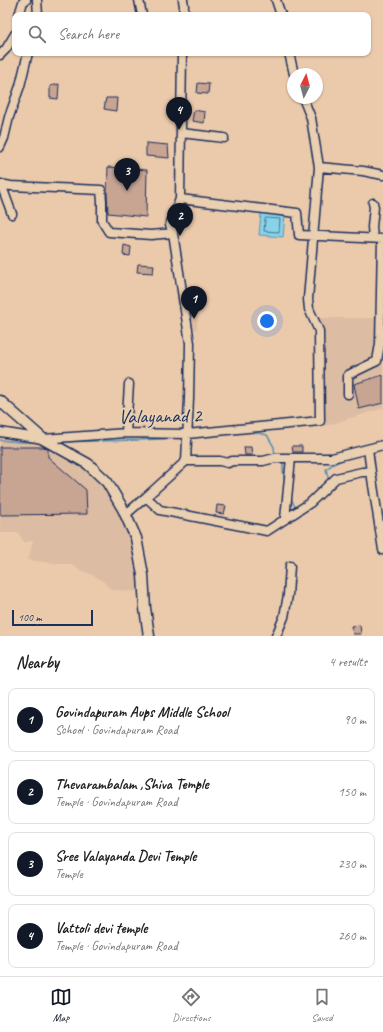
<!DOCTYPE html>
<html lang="en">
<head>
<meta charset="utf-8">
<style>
  body { margin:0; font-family:Caveat,sans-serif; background:#f6f6f6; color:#222 }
  .compass { position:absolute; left:287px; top:68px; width:36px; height:36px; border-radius:50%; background:#fff; box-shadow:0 1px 3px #0004; rotate:6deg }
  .scale { position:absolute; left:12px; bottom:10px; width:81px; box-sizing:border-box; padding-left:4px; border:2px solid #1b2f5e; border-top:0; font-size:11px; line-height:14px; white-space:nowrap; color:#1b2f5e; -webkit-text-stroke:3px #eacfb1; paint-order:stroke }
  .you { position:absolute; left:267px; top:321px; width:14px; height:14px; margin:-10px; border:3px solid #fff; border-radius:50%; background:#1a73e8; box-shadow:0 0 0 6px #1a73e833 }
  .badge { display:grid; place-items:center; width:26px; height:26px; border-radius:50%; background:#111827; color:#fff; font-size:13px; font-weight:700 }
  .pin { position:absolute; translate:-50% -33px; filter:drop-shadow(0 1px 2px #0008) }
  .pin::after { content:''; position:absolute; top:21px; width:14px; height:12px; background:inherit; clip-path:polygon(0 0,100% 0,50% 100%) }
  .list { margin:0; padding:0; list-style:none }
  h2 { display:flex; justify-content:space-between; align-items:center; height:52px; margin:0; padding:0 16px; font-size:17px }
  h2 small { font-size:13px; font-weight:400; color:#767676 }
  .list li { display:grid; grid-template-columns:26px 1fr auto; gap:12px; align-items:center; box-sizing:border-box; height:64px; margin:0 8px 8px; padding:0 8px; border:1px solid #e0e0e0; border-radius:8px }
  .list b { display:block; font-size:15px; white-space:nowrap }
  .list p { margin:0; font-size:13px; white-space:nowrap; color:#767676 }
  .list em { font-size:13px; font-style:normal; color:#767676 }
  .icon { flex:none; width:22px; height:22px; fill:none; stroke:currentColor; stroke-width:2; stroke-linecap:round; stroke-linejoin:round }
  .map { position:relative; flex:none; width:383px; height:636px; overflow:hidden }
  .search { position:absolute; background:#fff; box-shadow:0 1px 3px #0004; left:12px; right:12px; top:12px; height:44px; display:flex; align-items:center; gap:10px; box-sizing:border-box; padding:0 14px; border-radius:8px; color:#767676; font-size:15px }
  .sheet { height:340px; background:#fff }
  nav { display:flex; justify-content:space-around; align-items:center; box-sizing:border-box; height:56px; border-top:1px solid #e0e0e0; background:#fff; font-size:11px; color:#767676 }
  nav a { display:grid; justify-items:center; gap:2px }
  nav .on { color:#111827 }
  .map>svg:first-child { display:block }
</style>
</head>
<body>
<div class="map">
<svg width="383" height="636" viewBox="0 0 383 636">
  <rect width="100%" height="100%" fill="#ebcaac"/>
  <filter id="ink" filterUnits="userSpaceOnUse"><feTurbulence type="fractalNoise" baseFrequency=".025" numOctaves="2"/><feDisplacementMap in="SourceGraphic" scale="8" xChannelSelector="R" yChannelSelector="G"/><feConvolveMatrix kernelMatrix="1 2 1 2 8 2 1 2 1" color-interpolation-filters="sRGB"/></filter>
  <g filter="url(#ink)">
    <path fill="#dcbca3" d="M 190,308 L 197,308 L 197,329 L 191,329 Z
      M 316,318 L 383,318 L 383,408 L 322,427 Z
      M 41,439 L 76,461 L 101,479 L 121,511 L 136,552 L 140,592 L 113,590 L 107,586 L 104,582 L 93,575 L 80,570 L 70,564 L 58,564 L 28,560 L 33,540 L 25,543 L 18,533 L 0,533 L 0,440 Z"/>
    <path fill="#88d3e8" stroke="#5c91b1" d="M 261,213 L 285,215 L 283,237 L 259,235 Z"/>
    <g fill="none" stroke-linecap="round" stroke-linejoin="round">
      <path stroke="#477195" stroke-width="1" d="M 266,218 L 280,219 L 279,232 L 264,231 L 265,219 Z"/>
      <path stroke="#5c91b1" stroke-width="1.5" d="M 236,433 L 253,432 L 267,435 L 274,447 L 275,456
        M 0,440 L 20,442 L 37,442
        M 58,442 L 140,440 L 180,438
        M 283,461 L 283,471 L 285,481
        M 329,481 L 326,469 C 337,460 350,458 363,454
        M 290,496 L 296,509"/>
    </g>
    <path fill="#c8a493" stroke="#1b2f5e" d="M 198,83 L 209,84 L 208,94 L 197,93 Z
      M 59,84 L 58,99 L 50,98 L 50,86 Z
      M 106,98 L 117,98 L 116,111 L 104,109 Z
      M 194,110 L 205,112 L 204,123 L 192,121 Z
      M 146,143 L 168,145 L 169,158 L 146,156 Z
      M 108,167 L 147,170 L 146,217 L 108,213 L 107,192 Z
      M 124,245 L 131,247 L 130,256 L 123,255 Z
      M 138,264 L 154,265 L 153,273 L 137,272 Z
      M 383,375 L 383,403 L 359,409 L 354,384 Z
      M 292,446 L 302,446 L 302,452 L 293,452 Z
      M 0,447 L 44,447 L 48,449 L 48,457 L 85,489 L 86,490 L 87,514 L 0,515 Z
      M 244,447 L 251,447 L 252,455 L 245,455 Z
      M 217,505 L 226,506 L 224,514 L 216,513 Z
      M 360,625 L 361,634 L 353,634 L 351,626 Z"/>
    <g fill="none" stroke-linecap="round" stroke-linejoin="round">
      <defs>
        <path id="minor" d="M 37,0 L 38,15
          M 139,0 L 142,15
          M 183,0 L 184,6 L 183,15
          M 276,0 L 281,15
          M 19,15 L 23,2 L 26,0
          M 289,53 L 294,74
          M 0,55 L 6,49 L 15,34
          M 181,133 L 224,138
          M 0,147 L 4,138 L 9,117 L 20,86 L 28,53
          M 319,167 L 363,171 L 383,175
          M 0,184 L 11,186 L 101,190 L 102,201 L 102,221 L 109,232 L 151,235 L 173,233
          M 1,184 L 12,214
          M 180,199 L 297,213 L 299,235 L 383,239
          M 373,238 L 372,227 L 374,207 L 373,203
          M 348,394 L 348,375 L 377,361 L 380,344 L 382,239
          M 0,432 L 43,439 L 126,433 L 187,434 L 320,421 L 319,331 L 309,309 L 308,299 L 319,167 L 311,118 L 303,98
          M 126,433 L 129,384
          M 368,449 L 371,472
          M 186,461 L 220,461 L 228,463 L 232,461 L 263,461 L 275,458 L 332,458 L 383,445
          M 146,497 L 160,510 L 267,531 L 310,503 L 336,478 L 362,472 L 371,472 L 383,550
          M 125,515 L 146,497 L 186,461 L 189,399 L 190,343 L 173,233 L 170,225 L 180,199 L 182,53
          M 285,519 L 291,458
          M 276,636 L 284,617 L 288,595 L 290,566"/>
        <path id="major" d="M 0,401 L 43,439 L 88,464 L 107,482 L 123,509 L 136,538 L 143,575 L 145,608 L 149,636"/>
      </defs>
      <use href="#minor" stroke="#1b2f5e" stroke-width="11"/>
      <use href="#major" stroke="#1b2f5e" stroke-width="13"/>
      <use href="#minor" stroke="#eacfb1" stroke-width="8"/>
      <use href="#major" stroke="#eacfb1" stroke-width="10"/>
    </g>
  </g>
  <g text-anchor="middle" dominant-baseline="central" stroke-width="4" stroke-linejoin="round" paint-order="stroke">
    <g font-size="20" fill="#1b2f5e" stroke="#eacfb1">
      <text transform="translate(160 416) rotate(-1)">Valayanad 2</text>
    </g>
  </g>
</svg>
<svg class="compass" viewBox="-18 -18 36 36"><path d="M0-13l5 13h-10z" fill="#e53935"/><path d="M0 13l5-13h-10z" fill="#767676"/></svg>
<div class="scale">100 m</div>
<div class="you"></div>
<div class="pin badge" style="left:194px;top:319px">1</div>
<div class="pin badge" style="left:180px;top:236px">2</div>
<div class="pin badge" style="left:127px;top:191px">3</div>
<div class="pin badge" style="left:179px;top:130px">4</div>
<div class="search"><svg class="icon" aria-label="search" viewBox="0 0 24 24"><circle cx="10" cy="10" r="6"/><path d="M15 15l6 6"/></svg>Search here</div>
</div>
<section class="sheet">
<h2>Nearby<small>4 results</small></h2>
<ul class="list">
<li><span class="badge">1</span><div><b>Govindapuram Aups Middle School</b><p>School · Govindapuram Road</p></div><em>90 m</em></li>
<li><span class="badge">2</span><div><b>Thevarambalam ,Shiva Temple</b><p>Temple · Govindapuram Road</p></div><em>150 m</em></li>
<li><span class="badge">3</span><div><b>Sree Valayanda Devi Temple</b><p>Temple</p></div><em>230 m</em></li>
<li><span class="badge">4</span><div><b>Vattoli devi temple</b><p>Temple · Govindapuram Road</p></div><em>260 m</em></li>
</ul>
</section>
<nav>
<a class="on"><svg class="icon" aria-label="map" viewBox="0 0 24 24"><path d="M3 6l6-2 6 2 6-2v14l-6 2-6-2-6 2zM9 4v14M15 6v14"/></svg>Map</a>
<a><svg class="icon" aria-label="directions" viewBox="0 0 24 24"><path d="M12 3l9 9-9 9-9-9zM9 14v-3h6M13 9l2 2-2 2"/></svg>Directions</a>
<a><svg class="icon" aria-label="saved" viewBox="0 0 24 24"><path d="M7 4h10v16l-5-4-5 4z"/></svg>Saved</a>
</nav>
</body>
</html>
